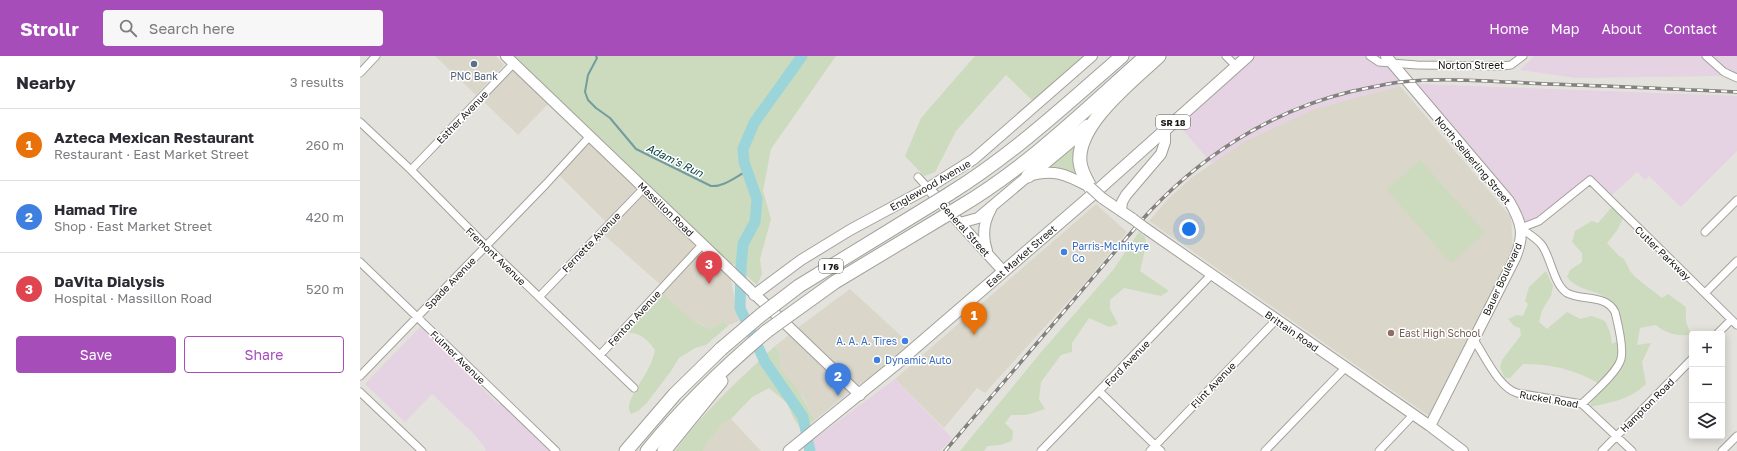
<!DOCTYPE html>
<html lang="en">
<head>
<meta charset="utf-8">
<style>
  body { margin:0; font-family:"Golos Text",sans-serif; background:#f7f7f7; color:#2b2b33 }
  .controls { position:absolute; right:12px; bottom:12px; display:grid; overflow:hidden; border-radius:4px; box-shadow:0 2px 10px #0003 }
  .controls button { width:36px; height:36px; display:grid; place-items:center; padding:0; border:0; border-bottom:1px solid #e1e1e2; background:#fff; color:#2b2b33; font:20px sans-serif }
  .you { position:absolute; left:829px; top:173px; width:14px; height:14px; margin:-10px; border:3px solid #fff; border-radius:50%; background:#1a73e8; box-shadow:0 0 0 6px #1a73e833 }
  .badge { display:grid; place-items:center; width:26px; height:26px; border-radius:50%; background:#a64db9; color:#fff; font-size:13px; font-weight:700 }
  .pin { position:absolute; translate:-50% -33px; filter:drop-shadow(0 1px 2px #0008) }
  .pin::after { content:''; position:absolute; top:21px; width:14px; height:12px; background:inherit; clip-path:polygon(0 0,100% 0,50% 100%) }
  .list { margin:0; padding:0; list-style:none }
  h2 { display:flex; justify-content:space-between; align-items:center; height:52px; margin:0; padding:0 16px; font-size:17px }
  h2 small { font-size:13px; font-weight:400; color:#7c7c81 }
  .list li { display:grid; grid-template-columns:26px 1fr auto; gap:12px; align-items:center; box-sizing:border-box; height:72px; padding:0 16px; border-top:1px solid #e1e1e2 }
  .list b { display:block; font-size:15px; white-space:nowrap }
  .list p { margin:0; font-size:13px; white-space:nowrap; color:#7c7c81 }
  .list em { font-size:13px; font-style:normal; color:#7c7c81 }
  .actions { display:flex; gap:8px; padding:12px 16px }
  .actions a { flex:1; padding:9px 0; border:1px solid #a64db9; border-radius:4px; text-align:center; font-size:14px; color:#a64db9 }
  .actions .main { background:#a64db9; color:#fff }
  .icon { flex:none; width:22px; height:22px; fill:none; stroke:currentColor; stroke-width:2; stroke-linecap:round; stroke-linejoin:round }
  .map { position:relative; flex:none; width:1377px; height:395px; overflow:hidden }
  header { display:flex; align-items:center; gap:24px; box-sizing:border-box; height:56px; padding:0 20px; background:#a64db9; color:#fff }
  header strong { font-size:19px }
  nav { display:flex; gap:22px; margin-inline-start:auto; font-size:14px }
  .search { width:280px; height:36px; background:#f7f7f7; display:flex; align-items:center; gap:10px; box-sizing:border-box; padding:0 14px; border-radius:4px; color:#7c7c81; font-size:15px }
  main { display:flex }
  aside { flex:1; background:#fff }
  .map>svg:first-child { display:block }
</style>
</head>
<body>
<header>
<strong>Strollr</strong>
<div class="search"><svg class="icon" aria-label="search" viewBox="0 0 24 24"><circle cx="10" cy="10" r="6"/><path d="M15 15l6 6"/></svg>Search here</div>
<nav><a>Home</a><a>Map</a><a>About</a><a>Contact</a></nav>
</header>
<main>
<aside>
<h2>Nearby<small>3 results</small></h2>
<ul class="list">
<li><span class="badge" style="background:#e8710a">1</span><div><b>Azteca Mexican Restaurant</b><p>Restaurant · East Market Street</p></div><em>260 m</em></li>
<li><span class="badge" style="background:#3f7fe0">2</span><div><b>Hamad Tire</b><p>Shop · East Market Street</p></div><em>420 m</em></li>
<li><span class="badge" style="background:#e0444e">3</span><div><b>DaVita Dialysis</b><p>Hospital · Massillon Road</p></div><em>520 m</em></li>
</ul>
<div class="actions"><a class="main">Save</a><a>Share</a></div>
</aside>
<div class="map">
<svg width="1377" height="395" viewBox="0 0 1377 395">
  <rect width="100%" height="100%" fill="#e4e2dc"/>
  <path fill="#dad6c9" d="M 75,0 L 136,0 L 144,9 L 116,39 Z
    M 154,9 L 191,45 L 158,79 L 121,43 Z
    M 1040,30 L 1151,161 L 1153,195 L 1069,360 L 789,165 L 808,143 L 831,122 L 885,85 L 957,52 Z
    M 230,83 L 283,132 L 247,167 L 198,118 Z
    M 284,134 L 340,189 L 301,229 L 243,178 Z
    M 736,148 L 767,176 L 723,229 L 625,337 L 617,332 L 584,372 L 535,323 Z
    M 342,192 L 370,219 L 379,265 L 369,269 L 363,266 L 351,273 L 327,261 L 303,237 Z
    M 490,233 L 550,288 L 519,316 L 498,329 L 455,364 L 443,341 L 421,314 L 419,296 L 415,290 L 444,267 Z
    M 371,363 L 401,395 L 343,395 L 344,391 L 362,368 Z"/>
  <path fill="#e5d2e2" d="M 891,0 L 1008,0 L 1030,9 L 1043,25 L 1040,30 L 957,52 L 885,85 L 852,108 L 816,66 Z
    M 1174,0 L 1346,0 L 1364,16 L 1359,20 L 1216,22 L 1160,14 Z
    M 1351,0 L 1377,0 L 1377,19 L 1371,18 Z
    M 1059,28 L 1377,40 L 1377,95 L 1321,151 L 1289,120 L 1285,124 L 1277,116 L 1248,143 L 1230,125 L 1179,165 L 1161,172 L 1157,159 L 1050,29 Z
    M 60,271 L 139,349 L 142,346 L 194,395 L 125,395 L 126,393 L 113,377 L 72,338 L 45,366 L 5,328 Z
    M 535,323 L 592,382 L 580,395 L 450,395 L 449,387 Z"/>
  <path fill="#ccdabe" d="M 153,0 L 476,0 L 411,93 L 403,135 L 411,163 L 400,203 L 402,218 L 397,229 L 374,208 L 371,209 Z
    M 615,0 L 725,0 L 674,46 L 646,19 L 596,75 L 575,116 L 564,120 L 545,100 L 561,62 Z
    M 719,81 L 722,124 L 682,115 Z
    M 1060,104 L 1125,177 L 1091,207 L 1027,134 Z
    M 1252,151 L 1263,162 L 1258,173 L 1247,187 L 1259,200 L 1264,203 L 1270,215 L 1275,221 L 1302,242 L 1308,238 L 1326,251 L 1326,266 L 1331,279 C 1316,280 1307,278 1296,269 L 1280,272 L 1277,289 L 1291,287 L 1282,306 L 1286,328 C 1269,344 1252,346 1230,351 L 1233,340 L 1257,314 L 1253,310 L 1244,323 L 1238,327 C 1214,313 1190,308 1163,308 L 1150,322 L 1145,322 L 1140,311 L 1142,304 L 1161,279 L 1160,272 L 1154,270 L 1148,263 L 1157,259 L 1163,260 L 1168,248 L 1165,245 L 1169,231 L 1186,215 L 1193,230 L 1191,240 L 1182,254 L 1179,266 L 1187,273 L 1207,256 L 1220,263 L 1232,260 L 1245,265 L 1250,276 L 1252,288 L 1255,286 L 1265,288 C 1259,275 1260,255 1250,245 C 1238,233 1220,237 1207,221 L 1210,214 L 1222,206 L 1222,197 L 1212,186 L 1215,175 L 1232,165 L 1238,167 Z
    M 779,176 L 785,181 L 786,189 L 780,215 L 809,235 L 801,240 L 764,232 L 750,244 L 750,253 L 758,268 L 749,271 L 729,262 L 712,287 L 712,296 L 701,299 L 681,326 L 679,343 L 685,353 L 666,359 L 651,359 L 645,367 L 653,375 L 652,385 L 640,389 L 627,390 L 624,395 L 600,395 L 682,295 L 753,214 Z
    M 303,237 C 318,252 331,266 351,273 L 363,266 L 369,269 L 346,289 L 335,292 L 319,302 L 311,315 L 286,348 L 278,355 L 271,358 C 269,355 269,353 269,349 C 274,331 291,316 295,294 C 288,284 281,277 269,277 L 270,272 Z
    M 415,290 L 419,296 L 421,314 L 437,332 L 455,364 L 442,374 L 434,363 L 427,347 L 409,332 L 392,341 L 371,363 L 362,368 L 344,391 L 343,395 L 315,395 C 343,356 380,323 415,290 Z"/>
  <g fill="none" stroke-linecap="round" stroke-linejoin="round">
    <path stroke="#739c9f" stroke-width="2" d="M 236,0 L 237,2 L 228,19 L 225,36 L 228,44 L 236,52 L 250,62 L 276,93 L 351,130 C 364,131 375,121 387,115"/>
    <path stroke="#9bd5da" stroke-width="11" d="M 442,0 L 394,67 L 383,93 L 384,106 L 397,143 L 395,166 L 383,188 L 381,210 L 380,252 L 405,306 L 443,361 L 450,395"/>
    <defs>
      <path id="street" d="M 866,0 L 876,10
        M 1010,0 L 1019,6 L 1057,9 L 1142,10 L 1151,9 L 1163,0
        M 1346,0 L 1364,16 L 1377,22
        M 0,17 L 16,0
        M 0,66 L 51,114 L 126,190 L 274,332
        M 51,114 L 154,7
        M 558,121 L 568,132
        M 1161,172 L 1179,165 L 1230,124 L 1377,269
        M 1161,172 C 1167,177 1176,182 1181,188 C 1191,200 1193,228 1207,237 C 1222,245 1246,238 1255,256 C 1258,268 1264,291 1261,303 C 1257,317 1233,337 1222,348
        M 1345,176 L 1377,144
        M 0,206 L 196,395
        M 1345,237 L 1377,205
        M 179,241 L 284,132
        M 1357,278 L 1371,264
        M 1114,284 C 1125,300 1139,332 1157,337 L 1222,348 L 1272,395
        M 240,299 L 342,189
        M 0,320 L 186,128 L 230,80
        M 739,335 L 801,395
        M 0,336 L 62,395
        M 681,395 L 852,218
        M 790,395 L 916,264
        M 905,395 L 985,312
        M 1019,395 L 1053,359
        M 1242,395 L 1332,303
        M 1362,395 L 1377,380"/>
      <path id="secondary" d="M 146,0 L 500,339
        M 1026,0 L 1149,145 C 1162,167 1165,178 1155,202 L 1070,370
        M 568,132 L 643,215
        M 742,142 L 773,163
        M 761,155 L 762,146 L 766,139 L 801,98 L 805,86 L 805,73
        M 600,167 L 618,162 L 668,120 C 695,112 707,119 730,131
        M 785,172 L 1070,370 L 1103,395
        M 627,195 C 622,180 623,167 631,153
        M 394,239 L 441,204 L 490,174 L 568,132 L 614,103 L 732,0"/>
      <path id="primary" d="M 429,395 L 535,309 L 739,133 L 888,0"/>
      <path id="highway" d="M 668,120 L 728,70
        M 730,131 C 726,123 721,116 720,106 C 716,68 774,24 799,0
        M 589,138 C 652,99 706,49 762,0
        M 598,152 C 668,111 726,53 786,0
        M 266,395 L 315,338 L 361,293
        M 287,395 C 323,351 363,312 407,275
        M 304,395 L 361,325"/>
    </defs>
    <use href="#street" stroke="#a3a19b" stroke-width="9"/>
    <use href="#secondary" stroke="#a3a19b" stroke-width="12"/>
    <use href="#primary" stroke="#a3a19b" stroke-width="13"/>
    <use href="#highway" stroke="#a3a19b" stroke-width="15"/>
    <use href="#street" stroke="#fff" stroke-width="7"/>
    <use href="#secondary" stroke="#fff" stroke-width="10"/>
    <use href="#primary" stroke="#fff" stroke-width="11"/>
    <use href="#highway" stroke="#fff" stroke-width="13"/>
    <defs>
      <path id="rail" d="M 585,395 L 781,165 C 838,101 910,55 993,35 C 1009,32 1025,28 1041,26 C 1089,21 1139,26 1188,28 C 1251,30 1314,33 1377,36"/>
    </defs>
    <use href="#rail" stroke="#82817d" stroke-width="3.5"/>
    <use href="#rail" stroke="#fff" stroke-width="2" stroke-dasharray="6" stroke-linecap="butt"/>
    <defs>
      <path id="secondary-bridge" d="M 730,131 L 742,142
        M 773,163 L 785,172"/>
      <path id="highway-bridge" d="M 407,275 L 475,226 L 598,152
        M 361,293 L 401,259 L 439,230 L 589,138"/>
    </defs>
    <use href="#secondary-bridge" stroke="#a3a19b" stroke-width="12" stroke-linecap="butt"/>
    <use href="#highway-bridge" stroke="#a3a19b" stroke-width="15" stroke-linecap="butt"/>
    <use href="#secondary-bridge" stroke="#fff" stroke-width="10"/>
    <use href="#highway-bridge" stroke="#fff" stroke-width="13"/>
  </g>
  <circle fill="#5c6f8a" stroke="#fff" stroke-width="1.5" cx="114" cy="8" r="4"/>
  <g fill="#3f7fe0" stroke="#fff" stroke-width="1.5">
    <circle cx="704" cy="196" r="4"/>
    <circle cx="545" cy="285" r="4"/>
    <circle cx="517" cy="304" r="4"/>
  </g>
  <circle fill="#8d6e63" stroke="#fff" stroke-width="1.5" cx="1031" cy="277" r="4"/>
  <g text-anchor="middle" dominant-baseline="central" stroke-width="3" stroke-linejoin="round" paint-order="stroke">
    <g fill="#fff" stroke="#5c5c5a" stroke-width="1">
      <rect x="796" y="59" width="34" height="14" rx="3"/>
      <rect x="459" y="203" width="24" height="14" rx="3"/>
    </g>
    <g font-size="9" font-weight="bold" fill="#161614">
      <text x="813" y="66">SR 18</text>
      <text x="471" y="210">I 76</text>
    </g>
    <g font-size="10" fill="#161614" stroke="#fff">
      <text x="1111" y="9">Norton Street</text>
      <text transform="translate(102 61) rotate(-46)">Esther Avenue</text>
      <text transform="translate(1113 104) rotate(50)">North Seiberling Street</text>
      <text transform="translate(570 129) rotate(-30)">Englewood Avenue</text>
      <text transform="translate(306 153) rotate(44)">Massillon Road</text>
      <text transform="translate(605 173) rotate(48)">General Street</text>
      <text transform="translate(231 186) rotate(-46)">Fernette Avenue</text>
      <text transform="translate(1303 197) rotate(44)">Cutler Parkway</text>
      <text transform="translate(136 200) rotate(44)">Fremont Avenue</text>
      <text transform="translate(661 200) rotate(-41)">East Market Street</text>
      <text transform="translate(1142 223) rotate(-65)">Bauer Boulevard</text>
      <text transform="translate(90 227) rotate(-46)">Spade Avenue</text>
      <text transform="translate(274 262) rotate(-47)">Fenton Avenue</text>
      <text transform="translate(932 275) rotate(35)">Brittain Road</text>
      <text transform="translate(98 301) rotate(44)">Fulmer Avenue</text>
      <text transform="translate(767 307) rotate(-46)">Ford Avenue</text>
      <text transform="translate(853 329) rotate(-46)">Flint Avenue</text>
      <text transform="translate(1189 343) rotate(10)">Ruckel Road</text>
      <text transform="translate(1287 349) rotate(-45)">Hampton Road</text>
    </g>
    <g font-size="10" fill="#4e5e75" stroke="#fff">
      <text x="114" y="20">PNC Bank</text>
    </g>
    <g font-size="10" fill="#366cbe" stroke="#fff" text-anchor="start">
      <text x="712" y="190">Parris-McInityre<tspan x="712" dy="12">Co</tspan></text>
      <text x="537" y="285" text-anchor="end">A. A. A. Tires</text>
      <text x="525" y="304">Dynamic Auto</text>
    </g>
    <g font-size="10" fill="#785e54" stroke="#fff" text-anchor="start">
      <text x="1039" y="277">East High School</text>
    </g>
    <g font-size="11" font-style="italic" fill="#074043" stroke="#fff">
      <text transform="translate(315 104) rotate(26)">Adam's Run</text>
    </g>
  </g>
</svg>
<div class="controls">
<button>+</button>
<button>−</button>
<button><svg class="icon" aria-label="layers" viewBox="0 0 24 24"><path d="M12 4l9 5-9 5-9-5zM3 14l9 5 9-5"/></svg></button>
</div>
<div class="you"></div>
<div class="pin badge" style="left:614px;top:279px;background:#e8710a">1</div>
<div class="pin badge" style="left:478px;top:340px;background:#3f7fe0">2</div>
<div class="pin badge" style="left:349px;top:228px;background:#e0444e">3</div>
</div>
</main>
</body>
</html>
